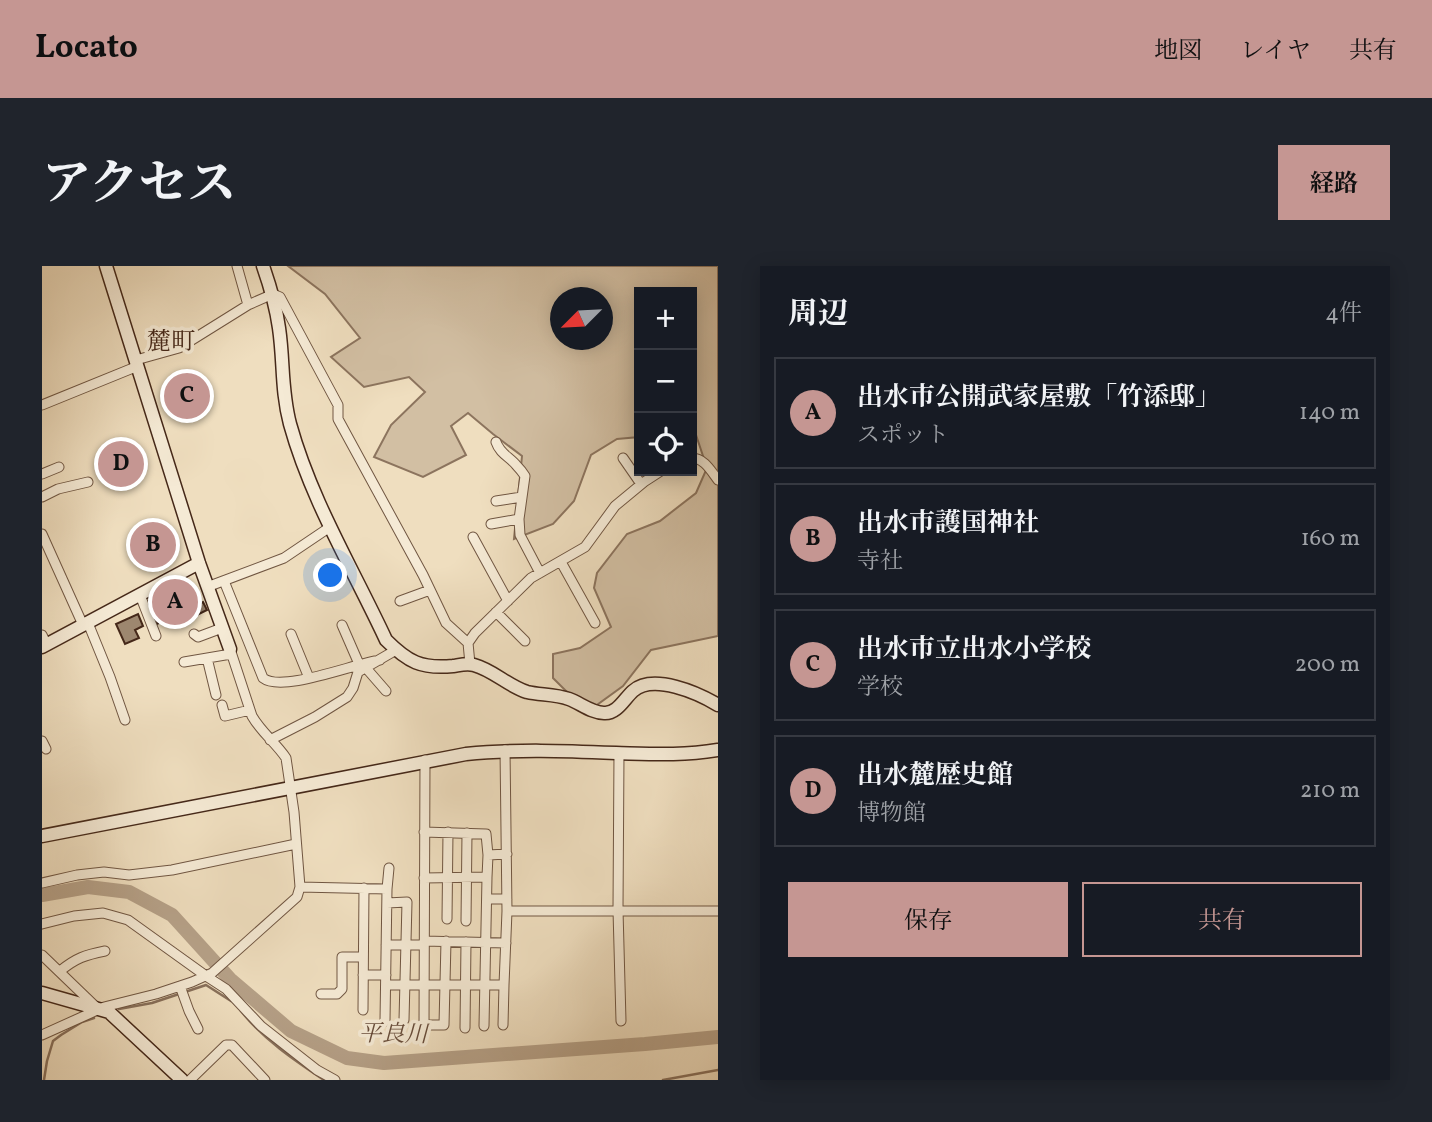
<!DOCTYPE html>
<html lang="ja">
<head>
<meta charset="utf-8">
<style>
  body { margin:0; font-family:Vollkorn,"Noto Serif JP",serif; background:#20242c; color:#f1f3f6 }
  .controls { position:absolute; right:21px; top:21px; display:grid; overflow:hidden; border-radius:0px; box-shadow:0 4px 18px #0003 }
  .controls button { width:63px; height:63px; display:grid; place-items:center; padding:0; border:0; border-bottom:2px solid #363941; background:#171b24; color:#f1f3f6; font:35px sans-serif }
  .compass { position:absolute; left:508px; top:21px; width:63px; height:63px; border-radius:50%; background:#171b24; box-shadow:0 4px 18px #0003; rotate:246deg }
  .you { position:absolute; left:289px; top:310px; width:24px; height:24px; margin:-18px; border:5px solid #fff; border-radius:50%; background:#1a73e8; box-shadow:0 0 0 10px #1a73e833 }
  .badge { display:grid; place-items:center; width:46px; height:46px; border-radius:50%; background:#c59692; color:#111; font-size:23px; font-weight:700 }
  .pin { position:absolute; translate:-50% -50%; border:4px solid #fff; box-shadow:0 2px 7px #0006 }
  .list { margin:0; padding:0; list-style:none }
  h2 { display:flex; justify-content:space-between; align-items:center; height:91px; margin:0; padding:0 28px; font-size:30px }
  h2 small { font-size:23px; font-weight:400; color:#9ea1a6 }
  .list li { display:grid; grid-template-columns:46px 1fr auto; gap:21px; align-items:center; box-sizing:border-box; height:112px; margin:0 14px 14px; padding:0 14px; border:2px solid #363941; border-radius:0px }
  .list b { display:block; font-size:26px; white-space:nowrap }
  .list p { margin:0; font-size:23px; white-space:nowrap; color:#9ea1a6 }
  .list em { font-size:23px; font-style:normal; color:#9ea1a6 }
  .actions { display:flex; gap:14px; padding:21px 28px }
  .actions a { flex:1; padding:16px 0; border:2px solid #c59692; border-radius:0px; text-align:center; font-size:24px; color:#c59692 }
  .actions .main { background:#c59692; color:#111 }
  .icon { flex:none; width:38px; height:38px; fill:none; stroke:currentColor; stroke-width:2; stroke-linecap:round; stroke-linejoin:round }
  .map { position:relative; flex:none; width:676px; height:814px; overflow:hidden; border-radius:0px }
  header { display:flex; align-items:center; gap:42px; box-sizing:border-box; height:98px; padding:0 35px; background:#c59692; color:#111 }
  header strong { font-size:33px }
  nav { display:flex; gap:38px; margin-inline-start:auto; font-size:24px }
  .intro { display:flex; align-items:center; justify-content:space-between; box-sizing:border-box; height:168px; padding:0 42px }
  h1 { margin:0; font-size:49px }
  .button { padding:18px 32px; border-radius:0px; background:#c59692; color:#111; font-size:24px; font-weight:700 }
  main { display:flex; gap:42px; padding:0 42px }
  aside { flex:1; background:#171b24; border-radius:0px; box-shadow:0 4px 18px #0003 }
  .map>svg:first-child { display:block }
</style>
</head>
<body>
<header>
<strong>Locato</strong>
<nav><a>地図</a><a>レイヤ</a><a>共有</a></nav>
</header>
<div class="intro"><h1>アクセス</h1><a class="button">経路</a></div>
<main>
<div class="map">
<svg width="676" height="814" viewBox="0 0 676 814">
  <rect width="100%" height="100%" fill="#efdebf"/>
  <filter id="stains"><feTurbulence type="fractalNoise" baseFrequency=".00286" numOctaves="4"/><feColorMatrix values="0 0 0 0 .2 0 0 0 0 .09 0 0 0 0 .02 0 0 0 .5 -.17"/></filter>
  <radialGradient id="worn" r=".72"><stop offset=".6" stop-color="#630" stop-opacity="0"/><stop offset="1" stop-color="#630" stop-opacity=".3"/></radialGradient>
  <path fill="#d2bfa3" stroke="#8c745e" stroke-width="2" fill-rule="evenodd" d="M 246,0 L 676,0 L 676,370 L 609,384 L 581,420 L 552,441 L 525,426 L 511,412 L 511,388 L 538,382 L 569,361 L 552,322 L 555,307 L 585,268 L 618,255 L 654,227 L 665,202 L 653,166 L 650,166 L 650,26 L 597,26 L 597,171 L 575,173 L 549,189 L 532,235 L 511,258 L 472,273 L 480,190 L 451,168 L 426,147 L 409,160 L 424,189 L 381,211 L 332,191 L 349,159 L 383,126 L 367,111 L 322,121 L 289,91 L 318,72 L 283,28 ZM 519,32 L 561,32 L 561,74 L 519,74 Z"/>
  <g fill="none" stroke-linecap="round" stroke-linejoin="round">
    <path stroke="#88705b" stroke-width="2.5" d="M 77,743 L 110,737 L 164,719 L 189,735
      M 199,745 C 221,773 252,794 282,814
      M 2,814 L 5,795 L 11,775 L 19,769 L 40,756 L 52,752
      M 621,814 L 676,804"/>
    <path stroke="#b5a087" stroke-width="14" d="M 0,629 L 46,621 L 87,626 L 130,649 L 188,713 L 249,765 L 305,792 L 342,797 L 603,778 L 676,771"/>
  </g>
  <path fill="#9d876f" stroke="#452819" stroke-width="2" d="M 95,180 L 102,203 L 62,215 L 55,192 L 60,191 L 58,185 L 69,182 L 71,187 Z
    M 117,268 L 124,282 L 104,291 L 97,277 Z
    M 136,322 L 146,342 L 140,345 L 143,351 L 135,355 L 130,345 L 128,346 L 120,330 Z
    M 161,336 L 165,344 L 153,350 L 149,342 Z
    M 120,339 L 126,353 L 115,358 L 109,344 Z
    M 96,348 L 101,360 L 93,364 L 97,372 L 83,378 L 74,358 Z"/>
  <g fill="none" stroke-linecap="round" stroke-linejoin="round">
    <defs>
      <path id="street" d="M 195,0 L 206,39
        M 94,94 L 137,82 L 206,39 L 231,28 L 238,31 L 296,139 L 296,153 L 381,309 L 404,357 L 426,377 L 428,398
        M 0,139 L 96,100
        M 454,176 C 458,188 468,191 475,200 C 478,203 481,207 483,210 L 477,253 L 478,269 L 498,307
        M 581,192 L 599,218
        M 650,192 C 662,192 669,205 676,214
        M 0,208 L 17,201
        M 0,231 L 16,223 L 46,216
        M 454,235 L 480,231
        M 449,258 L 477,253
        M 0,268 L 41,359
        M 431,271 L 466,335
        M 519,296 L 553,357
        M 182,315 L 221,412 C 240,427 311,398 338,394
        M 165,321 L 242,292 L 288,261
        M 98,329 L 114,370
        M 358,335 L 388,324
        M 454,346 L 483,375
        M 46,357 L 68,411 L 83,454
        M 300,359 L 317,398
        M 152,368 L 156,371 L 180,362
        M 249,368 L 267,412
        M 0,369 L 5,379
        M 426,377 L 433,367 L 489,312 L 543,281 L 573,240 L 602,216 L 619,205
        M 165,392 L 174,429
        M 142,396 L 189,388
        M 324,402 L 344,425
        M 180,439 L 183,450 L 208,444
        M 228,474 L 273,451 L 305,431 L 311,422 L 316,406 L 354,384
        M 0,475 L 4,483
        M 463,484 L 465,645 L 676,645
        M 577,487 L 576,644 L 579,755
        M 382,566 L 444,568 L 446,589
        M 445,611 L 446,589 L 465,588
        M 382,612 L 445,611 L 442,760
        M 0,617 L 35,609 L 62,606 L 87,609 L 130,604 L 254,578
        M 258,621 L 345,623 L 343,755
        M 345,623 L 347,602
        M 445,633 L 465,633
        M 345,637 L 365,636 L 362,754
        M 405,653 L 406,566
        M 424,655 L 425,567
        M 0,658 L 32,650 L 61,647 L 86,654 L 164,710 L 184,723 L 219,760 L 275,804 L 293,814
        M 382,675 L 464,677
        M 344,679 L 382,679
        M 0,689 L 55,742
        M 18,705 C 34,692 43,689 63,685
        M 321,709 L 344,709
        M 344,719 L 462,719 L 465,645
        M 138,720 L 147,745 L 156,763
        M 279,728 L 295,728 L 300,723 L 300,691 L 321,691
        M 321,744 L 322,622
        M 382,759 L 402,759 L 404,675
        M 461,759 L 462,719
        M 382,762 L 383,494
        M 423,762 L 424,676
        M 0,769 L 62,741 L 114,728 L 150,716 L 170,707 L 255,631 L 258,621 L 252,546 L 244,492 C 234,477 219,466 210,450 L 188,383
        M 148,814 L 184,779 L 190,779 L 223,814"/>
      <path id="secondary" d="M 64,0 L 157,297 L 188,383
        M 221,0 C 228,20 234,40 237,62 C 242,96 239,124 248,158 C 269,234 311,303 344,374 C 366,396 379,403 411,400 C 418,399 425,397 432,399 C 451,404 466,420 485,426 C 498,429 513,428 527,433 C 538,437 550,447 562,447 C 575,448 582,433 591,425 C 611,407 656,427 676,439
        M 0,381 L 157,297
        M 0,570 L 424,488 C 474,483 524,485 574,487 C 610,488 640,490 676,484
        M 0,727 L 67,746 L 140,814"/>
    </defs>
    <use href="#street" stroke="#705642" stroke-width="11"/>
    <use href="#secondary" stroke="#452819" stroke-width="15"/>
    <use href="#street" stroke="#f5ead5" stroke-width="9"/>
    <use href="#secondary" stroke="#f5ead5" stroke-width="12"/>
  </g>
  <g text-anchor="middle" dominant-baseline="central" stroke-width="7" stroke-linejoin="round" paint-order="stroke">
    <g font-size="23" font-style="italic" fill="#674c3a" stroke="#f5ead5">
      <text transform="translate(351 769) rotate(1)">平良川</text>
    </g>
    <g font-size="24" fill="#452819" stroke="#f5ead5">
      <text x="129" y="77">麓町</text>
    </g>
  </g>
  <rect width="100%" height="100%" filter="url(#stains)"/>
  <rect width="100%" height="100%" fill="url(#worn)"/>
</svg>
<div class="controls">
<button>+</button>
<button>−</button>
<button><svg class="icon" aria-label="locate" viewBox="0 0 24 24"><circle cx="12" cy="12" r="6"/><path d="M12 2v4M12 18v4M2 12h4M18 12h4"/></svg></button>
</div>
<svg class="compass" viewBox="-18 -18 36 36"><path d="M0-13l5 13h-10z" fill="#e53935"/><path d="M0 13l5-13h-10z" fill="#9ea1a6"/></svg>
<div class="you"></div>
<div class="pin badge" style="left:133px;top:336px">A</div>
<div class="pin badge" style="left:111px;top:279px">B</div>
<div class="pin badge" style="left:145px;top:130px">C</div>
<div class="pin badge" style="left:79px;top:198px">D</div>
</div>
<aside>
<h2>周辺<small>4件</small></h2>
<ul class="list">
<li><span class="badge">A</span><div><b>出水市公開武家屋敷「竹添邸」</b><p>スポット</p></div><em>140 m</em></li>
<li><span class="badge">B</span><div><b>出水市護国神社</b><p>寺社</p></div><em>160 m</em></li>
<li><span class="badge">C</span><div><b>出水市立出水小学校</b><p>学校</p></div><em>200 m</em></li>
<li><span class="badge">D</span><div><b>出水麓歴史館</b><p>博物館</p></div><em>210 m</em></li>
</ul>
<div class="actions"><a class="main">保存</a><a>共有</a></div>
</aside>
</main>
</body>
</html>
